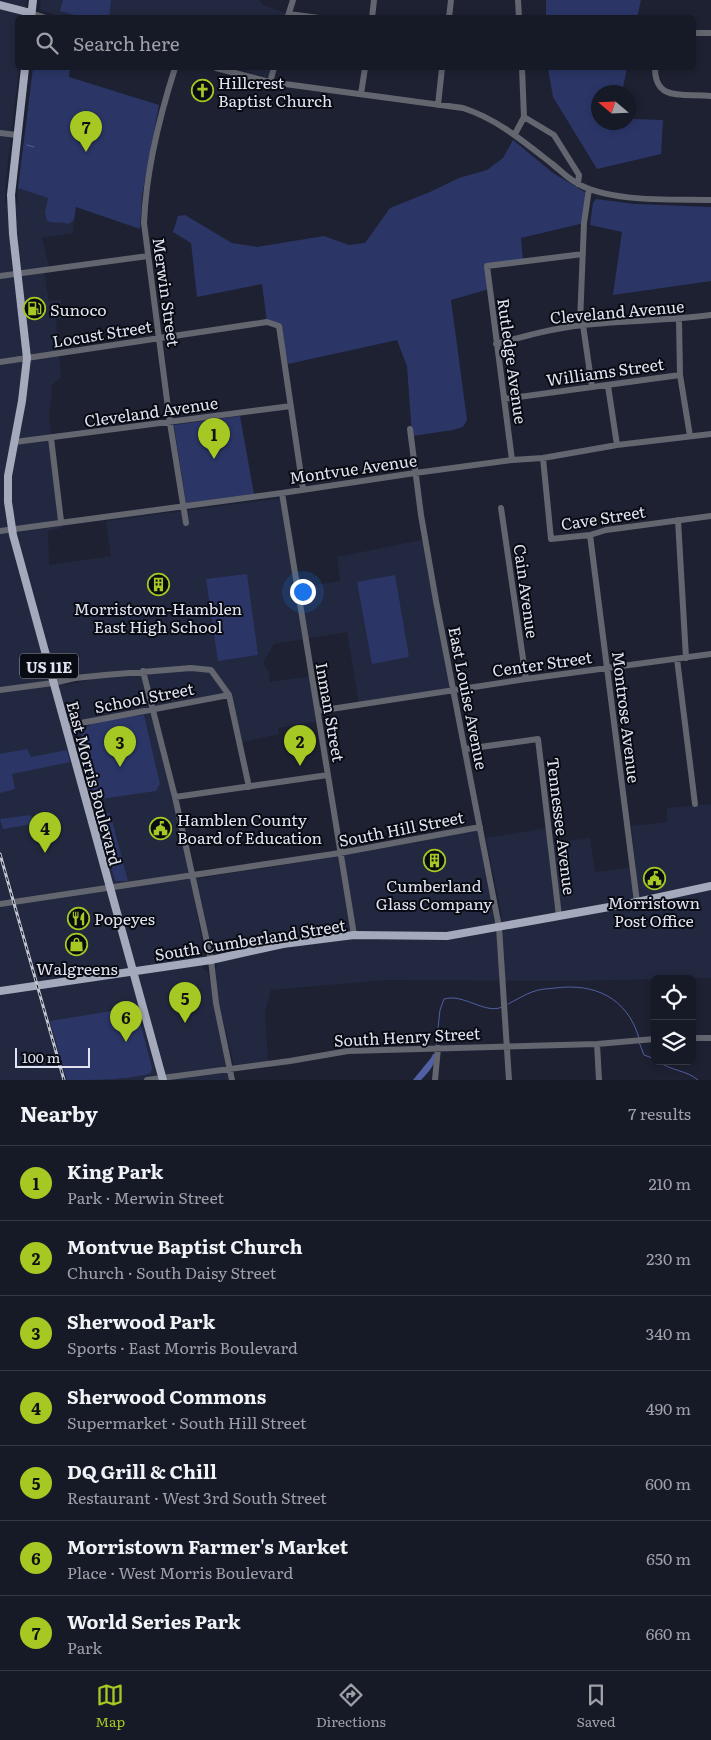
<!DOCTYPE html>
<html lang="en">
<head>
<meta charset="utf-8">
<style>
  body { margin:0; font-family:Literata,serif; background:#232632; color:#f1f3f6 }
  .controls { position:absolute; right:15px; bottom:15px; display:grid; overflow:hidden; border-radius:8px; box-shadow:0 2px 8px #0003 }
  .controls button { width:45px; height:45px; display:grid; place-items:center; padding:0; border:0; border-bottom:1px solid #353843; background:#161926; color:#f1f3f6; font:25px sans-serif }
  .compass { position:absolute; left:591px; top:85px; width:45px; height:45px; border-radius:50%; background:#161926; box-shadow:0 2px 8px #0003; rotate:289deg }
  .scale { position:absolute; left:15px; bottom:12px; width:75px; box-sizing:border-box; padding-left:5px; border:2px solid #e1e4f0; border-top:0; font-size:14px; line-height:18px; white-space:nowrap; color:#e1e4f0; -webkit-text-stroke:4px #090b13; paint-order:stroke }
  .you { position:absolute; left:302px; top:591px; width:18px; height:18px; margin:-12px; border:4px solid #fff; border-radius:50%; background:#1a73e8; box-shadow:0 0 0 8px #1a73e833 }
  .badge { display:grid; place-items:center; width:32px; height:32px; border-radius:50%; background:#a5c822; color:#111; font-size:16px; font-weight:700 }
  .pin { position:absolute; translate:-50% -41px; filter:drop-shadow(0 1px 2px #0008) }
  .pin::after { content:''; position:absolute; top:26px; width:18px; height:15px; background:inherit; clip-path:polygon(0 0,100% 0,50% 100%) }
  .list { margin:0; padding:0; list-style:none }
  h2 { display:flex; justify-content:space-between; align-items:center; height:65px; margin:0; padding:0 20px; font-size:21px }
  h2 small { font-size:16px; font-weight:400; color:#9ea0a7 }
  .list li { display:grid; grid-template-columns:32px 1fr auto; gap:15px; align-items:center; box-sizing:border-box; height:75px; padding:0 20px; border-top:1px solid #353843 }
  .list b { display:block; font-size:19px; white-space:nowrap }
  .list p { margin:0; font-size:16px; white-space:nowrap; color:#9ea0a7 }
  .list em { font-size:16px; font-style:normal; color:#9ea0a7 }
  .icon { flex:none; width:28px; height:28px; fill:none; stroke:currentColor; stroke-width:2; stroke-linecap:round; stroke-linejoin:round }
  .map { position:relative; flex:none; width:711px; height:1080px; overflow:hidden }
  .search { position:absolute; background:#161926; box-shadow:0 2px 8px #0003; left:15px; right:15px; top:15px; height:55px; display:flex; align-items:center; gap:12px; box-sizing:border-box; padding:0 18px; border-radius:8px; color:#9ea0a7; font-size:19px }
  .sheet { height:590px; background:#161926 }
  nav { display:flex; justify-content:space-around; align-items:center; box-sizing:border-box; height:70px; border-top:1px solid #353843; background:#161926; font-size:14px; color:#9ea0a7 }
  nav a { display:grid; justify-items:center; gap:2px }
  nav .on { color:#a5c822 }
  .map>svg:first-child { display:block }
</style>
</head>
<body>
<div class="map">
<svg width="711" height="1080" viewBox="0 0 711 1080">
  <rect width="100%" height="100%" fill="#1d2132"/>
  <path fill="#22283f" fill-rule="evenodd" d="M 0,0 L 27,0 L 24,11 L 25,17 L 18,18 L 18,68 L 19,68 L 5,187 L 5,203 L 18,204 L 18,188 L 48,198 L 45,212 L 69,224 L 74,220 L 73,233 L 42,238 L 50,270 L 44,271 L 49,301 L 61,300 L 62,318 L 56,319 L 61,377 L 51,386 L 52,395 L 49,414 L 62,528 L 48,531 L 49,565 L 111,556 L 106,521 L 283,498 L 297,588 L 340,581 L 337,557 L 426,539 L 454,690 L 359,704 L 347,632 L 274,644 L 263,663 L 269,672 L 270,682 L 311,676 L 319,721 L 278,728 L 279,734 L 239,743 L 228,695 L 152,710 L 175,797 L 172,798 L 190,870 L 203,950 L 201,953 L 203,969 L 208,972 L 230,1080 L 0,1080 ZM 88,676 L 89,680 L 66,685 L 60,682 Z
    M 41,0 L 259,0 L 263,5 L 289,14 L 288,18 L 65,18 L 43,11 L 40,9 Z
    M 234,68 L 274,68 L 271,78 Z
    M 711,804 L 711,978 L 572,981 L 387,980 L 271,990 L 265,1012 L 268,1061 L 234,1065 L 217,995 L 215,969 L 217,966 L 195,879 L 347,855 L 476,830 L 478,831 L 494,920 L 502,917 L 486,838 L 547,828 L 550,843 L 590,838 L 595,872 L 636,867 L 631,826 L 667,822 L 667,808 Z"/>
  <path fill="#2b3667" d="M 63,0 L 111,0 L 109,17 L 82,17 L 60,11 Z
    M 546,0 L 641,0 L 637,18 L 546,17 Z
    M 33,68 L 70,68 L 69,77 L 159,105 L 142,195 L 140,229 L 76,207 L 74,220 L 69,224 C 62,221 55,224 47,221 L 45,212 L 48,198 L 18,188 Z
    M 548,68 L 627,68 L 622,92 L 598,92 L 598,122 L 628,122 L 629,112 L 634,119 L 663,120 L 661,154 L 597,169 L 553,97 Z
    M 513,140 L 553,173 L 588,194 L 584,223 L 521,238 L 523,261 L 487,266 L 489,289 L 451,300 L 467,420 L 463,427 L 453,430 L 412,436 L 407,366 L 397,340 L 288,364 L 279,326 L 267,322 L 262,284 L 197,297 L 191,243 L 173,232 L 178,216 L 185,215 L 232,243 L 257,247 L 324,236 L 349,245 L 365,243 L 390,208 L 430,192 L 459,178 L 487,170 L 503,158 Z
    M 596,199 L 635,204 L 711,207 L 711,281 L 613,295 L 622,232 L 590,225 L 593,203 Z
    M 240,416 L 254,494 L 186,503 L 174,425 Z
    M 247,574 L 258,655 L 218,661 L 206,579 Z
    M 395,575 L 409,657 L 372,664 L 357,582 Z
    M 144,715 L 160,784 L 156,791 L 93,800 C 88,780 65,733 94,723 C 110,718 128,718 144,715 Z
    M 27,749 L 31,757 L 67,750 L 70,762 L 12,774 L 15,789 L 0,793 L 0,754 Z
    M 110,813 L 128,881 L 115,881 L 97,816 L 98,814 Z
    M 31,815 L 33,824 L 3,829 L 0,819 Z
    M 136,1007 L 152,1068 L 151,1073 C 130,1080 91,1080 67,1080 L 50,1021 Z"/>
  <path fill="#5060a2" d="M 433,1054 L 436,1054 C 435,1065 429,1072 421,1080 L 413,1080 L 431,1058 Z"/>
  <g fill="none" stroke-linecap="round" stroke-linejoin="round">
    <path stroke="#5060a2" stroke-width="1" d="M 27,145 L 34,147
      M 508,1004 C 516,1000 524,995 532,992 C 539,989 547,989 555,988 C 594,983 627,997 639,1038
      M 639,1042 L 644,1055 L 655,1059
      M 436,1046 L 440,1010 L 444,999 C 463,993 486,1015 502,1007
      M 658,1061 C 670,1071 687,1070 698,1080"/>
    <path stroke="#63666f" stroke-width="6" d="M 518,0 L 519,18
      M 31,13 L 46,18
      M 289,14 L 319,18
      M 288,16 L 293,0
      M 372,18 L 374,0
      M 449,18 L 451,0
      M 694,33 L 711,33
      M 175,68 C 159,118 146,170 144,223 L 170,423 L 186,523
      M 216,68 L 270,82 L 463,108 C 497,119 523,141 551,163 C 559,169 566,177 575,182 C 608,203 672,199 711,200
      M 655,68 C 655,103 685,93 711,96
      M 270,82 L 274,68
      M 361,94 L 365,68
      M 438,105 L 442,68
      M 524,117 L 554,135 L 579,175 L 578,184
      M 0,133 L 17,135
      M 515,134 L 524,117 L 522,68
      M 589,189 L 584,223 L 580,322 L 583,325 L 592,387
      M 0,276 L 148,256
      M 679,320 L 680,375 L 690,436
      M 496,344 C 525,336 554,328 583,325 C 626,320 669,321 711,315
      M 0,362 L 267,322 L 279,326 L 303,489
      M 608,386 L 617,445
      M 504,399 L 680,375
      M 410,429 L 421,515 L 436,601 L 499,927 L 509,1080
      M 51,438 L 61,521
      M 15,442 L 291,406
      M 543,458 L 551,539 L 590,535 L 606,530 L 711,516
      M 512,460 L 487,266 L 583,254
      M 282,493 L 354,935
      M 501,508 L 526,679
      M 678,520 L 686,658
      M 0,531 L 282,493 L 415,473 L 512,460 L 543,458 L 617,445 L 711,434
      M 590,535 L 637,902
      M 677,659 L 695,804
      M 143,671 L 175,797 L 211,960 L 216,1003 L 232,1080
      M 0,690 L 53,683 L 75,678 L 105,675 L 191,668 L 211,670 L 229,695 L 249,787
      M 318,711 L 526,679 L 711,654
      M 65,726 L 229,695
      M 466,749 L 538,739 L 559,916
      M 175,797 L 328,775
      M 0,904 L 340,853 L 480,827
      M 692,1038 L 711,1038
      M 597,1044 L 599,1080
      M 147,1080 L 290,1061 L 348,1051 L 597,1044 L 655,1039
      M 435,1080 L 438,1048"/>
    <path stroke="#a4aabc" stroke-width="8" d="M 0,5 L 31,13
      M 31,18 L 33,0
      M 25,68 L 11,195 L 13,234 L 27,358 L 22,401 L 8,476 L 8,502 L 13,535 L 163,1080
      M 0,991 L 211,960 L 283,944 L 354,935 L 447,936 L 637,902 L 711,886"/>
    <defs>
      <path id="rail" d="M 0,854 L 64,1080"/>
    </defs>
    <use href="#rail" stroke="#c0c3d0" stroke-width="3"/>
    <use href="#rail" stroke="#090b13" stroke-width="1" stroke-dasharray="4" stroke-linecap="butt"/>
  </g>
  <defs>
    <symbol id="church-ring" viewBox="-11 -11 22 22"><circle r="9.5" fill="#090b13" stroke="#a5c822" stroke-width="1.5"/><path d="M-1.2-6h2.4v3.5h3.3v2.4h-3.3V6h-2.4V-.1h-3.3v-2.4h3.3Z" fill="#a5c822"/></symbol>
    <symbol id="fuel-ring" viewBox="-11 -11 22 22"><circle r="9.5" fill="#090b13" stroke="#a5c822" stroke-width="1.5"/><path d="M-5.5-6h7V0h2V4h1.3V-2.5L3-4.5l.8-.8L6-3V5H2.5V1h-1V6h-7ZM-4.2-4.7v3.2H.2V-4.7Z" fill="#a5c822"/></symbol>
    <symbol id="building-ring" viewBox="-11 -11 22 22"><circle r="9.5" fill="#090b13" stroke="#a5c822" stroke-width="1.5"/><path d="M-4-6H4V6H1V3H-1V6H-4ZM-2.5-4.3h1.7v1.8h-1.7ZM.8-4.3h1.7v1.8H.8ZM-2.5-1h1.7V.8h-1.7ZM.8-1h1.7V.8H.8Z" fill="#a5c822"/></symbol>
    <symbol id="civic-ring" viewBox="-11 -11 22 22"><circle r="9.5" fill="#090b13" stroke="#a5c822" stroke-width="1.5"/><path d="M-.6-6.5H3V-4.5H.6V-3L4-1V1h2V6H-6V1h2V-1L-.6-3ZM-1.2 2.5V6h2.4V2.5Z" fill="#a5c822"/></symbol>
    <symbol id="restaurant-ring" viewBox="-11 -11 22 22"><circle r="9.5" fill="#090b13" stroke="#a5c822" stroke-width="1.5"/><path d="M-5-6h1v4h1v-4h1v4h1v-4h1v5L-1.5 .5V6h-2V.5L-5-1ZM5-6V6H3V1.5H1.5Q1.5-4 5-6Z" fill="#a5c822"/></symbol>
    <symbol id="shop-ring" viewBox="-11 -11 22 22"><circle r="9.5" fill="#090b13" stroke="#a5c822" stroke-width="1.5"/><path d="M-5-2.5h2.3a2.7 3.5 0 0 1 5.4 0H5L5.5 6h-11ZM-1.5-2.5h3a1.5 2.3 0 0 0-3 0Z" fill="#a5c822"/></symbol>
  </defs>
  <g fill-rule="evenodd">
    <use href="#church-ring" x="190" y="78" width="25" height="25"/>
    <use href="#fuel-ring" x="22" y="296" width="25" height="25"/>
    <use href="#building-ring" x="146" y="572" width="25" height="25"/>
    <use href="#civic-ring" x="148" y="816" width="25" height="25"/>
    <use href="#building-ring" x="422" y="848" width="25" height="25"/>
    <use href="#civic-ring" x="642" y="866" width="25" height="25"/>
    <use href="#restaurant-ring" x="66" y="906" width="25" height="25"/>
    <use href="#shop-ring" x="64" y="932" width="25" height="25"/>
  </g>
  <g text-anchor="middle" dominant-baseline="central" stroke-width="4" stroke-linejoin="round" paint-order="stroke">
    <rect fill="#090b13" stroke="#a0a3ae" stroke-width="1" x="20" y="653.5" width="58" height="25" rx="4"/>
    <g font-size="15" font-weight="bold" fill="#e1e4f0">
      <text x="49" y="666">US 11E</text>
    </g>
    <g font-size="16" fill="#e1e4f0" stroke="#090b13" text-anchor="start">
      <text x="218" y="82">Hillcrest<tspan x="218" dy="18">Baptist Church</tspan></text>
      <text x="50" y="309">Sunoco</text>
      <text x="158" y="608" text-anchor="middle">Morristown-Hamblen<tspan x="158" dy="18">East High School</tspan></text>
      <text x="177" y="819">Hamblen County<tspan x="177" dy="18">Board of Education</tspan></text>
      <text x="434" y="885" text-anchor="middle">Cumberland<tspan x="434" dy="18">Glass Company</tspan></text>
      <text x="654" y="902" text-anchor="middle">Morristown<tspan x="654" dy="18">Post Office</tspan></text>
      <text x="94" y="918">Popeyes</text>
      <text x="77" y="968" text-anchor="middle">Walgreens</text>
    </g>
    <g font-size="16" fill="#e1e4f0" stroke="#090b13">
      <text transform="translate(167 292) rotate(82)">Merwin Street</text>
      <text transform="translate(617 311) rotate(-5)">Cleveland Avenue</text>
      <text transform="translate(102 333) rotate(-9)">Locust Street</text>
      <text transform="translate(513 361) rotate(82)">Rutledge Avenue</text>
      <text transform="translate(605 371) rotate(-8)">Williams Street</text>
      <text transform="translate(151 411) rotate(-8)">Cleveland Avenue</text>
      <text transform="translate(353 468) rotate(-8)">Montvue Avenue</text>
      <text transform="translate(603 517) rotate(-9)">Cave Street</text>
      <text transform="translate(527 591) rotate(82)">Cain Avenue</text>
      <text transform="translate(542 663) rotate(-8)">Center Street</text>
      <text transform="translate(144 697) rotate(-11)">School Street</text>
      <text transform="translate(469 698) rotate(79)">East Louise Avenue</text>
      <text transform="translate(331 712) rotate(80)">Inman Street</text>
      <text transform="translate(627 717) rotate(83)">Montrose Avenue</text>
      <text transform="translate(95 783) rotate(75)">East Morris Boulevard</text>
      <text transform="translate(562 826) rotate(83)">Tennessee Avenue</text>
      <text transform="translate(401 828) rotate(-11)">South Hill Street</text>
      <text transform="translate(250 939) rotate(-9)">South Cumberland Street</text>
      <text transform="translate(407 1036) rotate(-3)">South Henry Street</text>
    </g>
  </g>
</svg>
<div class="controls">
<button><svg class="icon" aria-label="locate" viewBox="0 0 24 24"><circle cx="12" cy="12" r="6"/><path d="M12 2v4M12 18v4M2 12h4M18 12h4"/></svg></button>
<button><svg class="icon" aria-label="layers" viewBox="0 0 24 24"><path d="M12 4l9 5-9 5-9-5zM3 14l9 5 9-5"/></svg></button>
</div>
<svg class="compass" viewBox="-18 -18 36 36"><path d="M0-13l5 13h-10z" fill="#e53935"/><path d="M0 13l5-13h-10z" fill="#9ea0a7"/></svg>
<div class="scale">100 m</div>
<div class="you"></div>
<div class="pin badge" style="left:214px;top:459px">1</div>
<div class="pin badge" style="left:300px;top:766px">2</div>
<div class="pin badge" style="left:120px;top:767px">3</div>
<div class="pin badge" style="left:45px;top:853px">4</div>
<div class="pin badge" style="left:185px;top:1023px">5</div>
<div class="pin badge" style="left:126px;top:1042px">6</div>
<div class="pin badge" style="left:86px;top:152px">7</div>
<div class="search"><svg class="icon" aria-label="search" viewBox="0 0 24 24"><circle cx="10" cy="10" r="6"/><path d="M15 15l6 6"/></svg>Search here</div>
</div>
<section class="sheet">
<h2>Nearby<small>7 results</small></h2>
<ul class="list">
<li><span class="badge">1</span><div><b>King Park</b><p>Park · Merwin Street</p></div><em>210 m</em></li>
<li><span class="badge">2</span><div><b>Montvue Baptist Church</b><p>Church · South Daisy Street</p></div><em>230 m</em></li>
<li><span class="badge">3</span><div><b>Sherwood Park</b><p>Sports · East Morris Boulevard</p></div><em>340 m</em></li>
<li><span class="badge">4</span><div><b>Sherwood Commons</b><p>Supermarket · South Hill Street</p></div><em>490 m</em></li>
<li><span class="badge">5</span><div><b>DQ Grill &amp; Chill</b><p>Restaurant · West 3rd South Street</p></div><em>600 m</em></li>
<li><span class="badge">6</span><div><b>Morristown Farmer's Market</b><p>Place · West Morris Boulevard</p></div><em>650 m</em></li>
<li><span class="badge">7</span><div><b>World Series Park</b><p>Park</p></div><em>660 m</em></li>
</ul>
</section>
<nav>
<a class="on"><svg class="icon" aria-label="map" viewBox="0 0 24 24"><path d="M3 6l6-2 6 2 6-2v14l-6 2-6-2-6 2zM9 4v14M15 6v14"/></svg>Map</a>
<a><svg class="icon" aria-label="directions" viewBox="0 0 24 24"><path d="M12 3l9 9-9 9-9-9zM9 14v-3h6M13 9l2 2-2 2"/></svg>Directions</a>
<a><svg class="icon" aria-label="saved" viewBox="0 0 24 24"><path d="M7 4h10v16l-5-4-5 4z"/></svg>Saved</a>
</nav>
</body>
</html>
